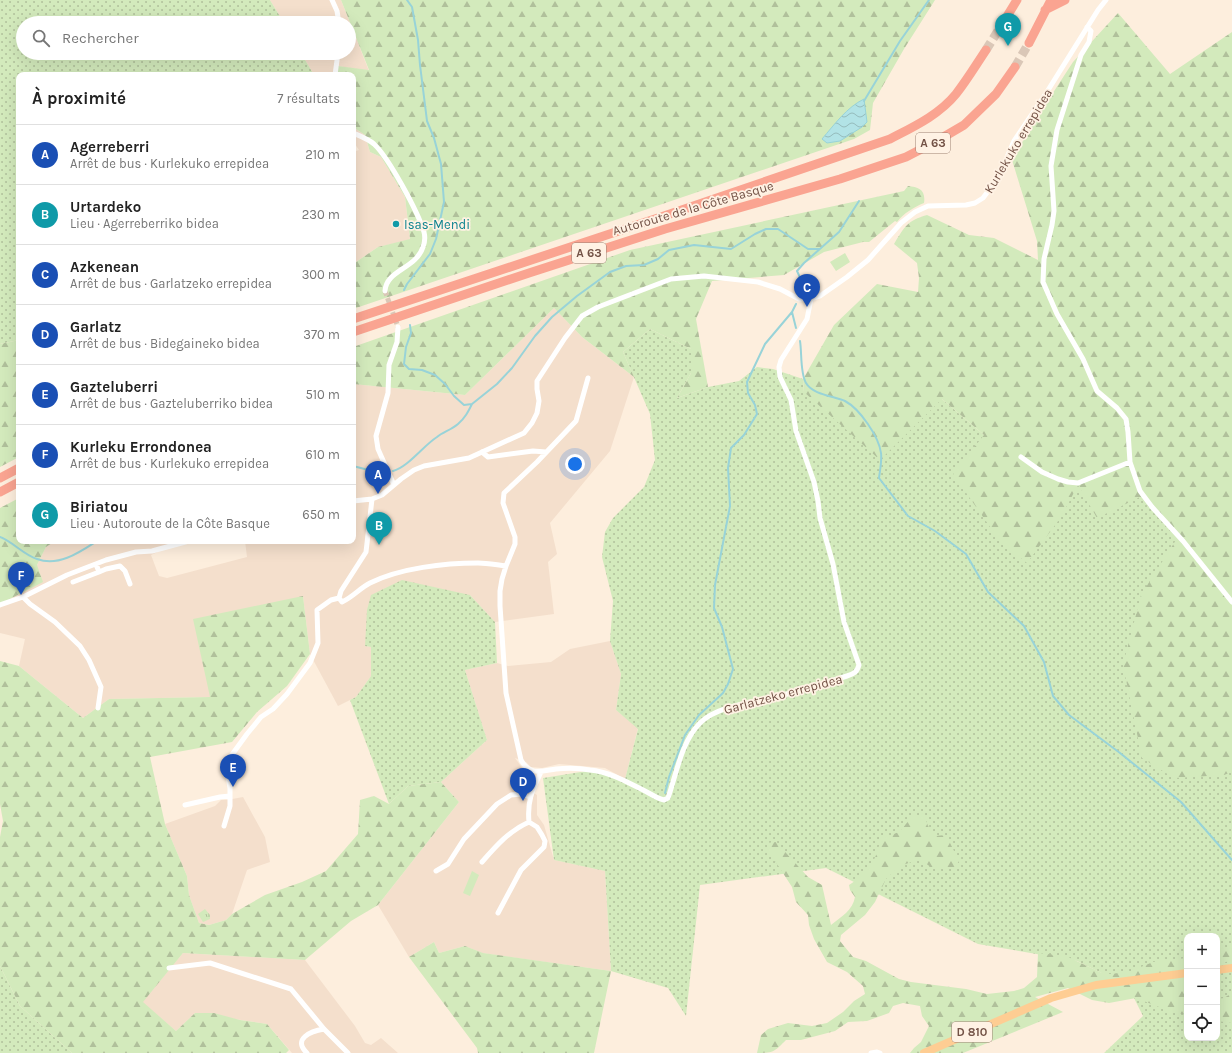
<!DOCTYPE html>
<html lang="fr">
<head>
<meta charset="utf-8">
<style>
  body { margin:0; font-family:Karla,sans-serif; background:#f6f6f6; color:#222 }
  .controls { position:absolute; right:12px; bottom:12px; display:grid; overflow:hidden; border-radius:8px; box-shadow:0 4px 16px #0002 }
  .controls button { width:36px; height:36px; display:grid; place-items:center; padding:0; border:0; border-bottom:1px solid #e0e0e0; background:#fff; color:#222; font:20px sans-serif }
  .you { position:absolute; left:575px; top:464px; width:14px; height:14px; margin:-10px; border:3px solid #fff; border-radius:50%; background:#1a73e8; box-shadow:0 0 0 6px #1a73e833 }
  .badge { display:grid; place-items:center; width:26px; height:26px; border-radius:50%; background:#7c3aed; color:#fff; font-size:13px; font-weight:700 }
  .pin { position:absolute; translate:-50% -33px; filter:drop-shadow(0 1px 2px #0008) }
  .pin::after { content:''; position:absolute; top:21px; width:14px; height:12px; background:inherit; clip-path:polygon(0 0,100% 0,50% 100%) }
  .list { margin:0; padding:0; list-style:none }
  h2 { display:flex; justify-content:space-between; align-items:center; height:52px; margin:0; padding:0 16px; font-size:17px }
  h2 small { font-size:13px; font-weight:400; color:#767676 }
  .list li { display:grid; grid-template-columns:26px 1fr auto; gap:12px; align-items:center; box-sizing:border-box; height:60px; padding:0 16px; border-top:1px solid #e0e0e0 }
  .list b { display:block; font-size:15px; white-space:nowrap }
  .list p { margin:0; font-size:13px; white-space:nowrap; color:#767676 }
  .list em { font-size:13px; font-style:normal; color:#767676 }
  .icon { flex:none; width:22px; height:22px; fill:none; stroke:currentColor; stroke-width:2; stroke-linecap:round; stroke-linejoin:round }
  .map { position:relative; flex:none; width:1232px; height:1053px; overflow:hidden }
  .search { position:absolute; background:#fff; box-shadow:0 4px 16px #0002; left:16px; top:16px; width:340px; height:44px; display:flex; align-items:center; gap:10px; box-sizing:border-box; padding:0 14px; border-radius:22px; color:#767676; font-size:15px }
  .panel { position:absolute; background:#fff; box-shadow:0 4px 16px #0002; left:16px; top:72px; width:340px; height:472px; border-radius:8px }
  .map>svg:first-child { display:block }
</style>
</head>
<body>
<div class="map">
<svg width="1232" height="1053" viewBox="0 0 1232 1053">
  <defs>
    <pattern id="grass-dots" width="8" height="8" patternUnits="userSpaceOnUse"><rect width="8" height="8" fill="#d3eabc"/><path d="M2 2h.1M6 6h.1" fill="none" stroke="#b0c09b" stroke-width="1.8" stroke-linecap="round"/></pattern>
    <pattern id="forest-firs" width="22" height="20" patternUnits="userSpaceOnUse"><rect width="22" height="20" fill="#d3eabc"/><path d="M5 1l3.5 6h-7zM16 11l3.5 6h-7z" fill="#b0c09b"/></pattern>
    <pattern id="park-tufts" width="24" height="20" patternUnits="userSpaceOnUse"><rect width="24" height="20" fill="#d3eabc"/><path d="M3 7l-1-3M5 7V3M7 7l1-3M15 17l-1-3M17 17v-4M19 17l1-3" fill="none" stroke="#b0c09b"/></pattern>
    <pattern id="water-waves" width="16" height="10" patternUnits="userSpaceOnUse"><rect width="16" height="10" fill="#b2e3e6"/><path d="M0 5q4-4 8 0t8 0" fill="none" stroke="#95bbbc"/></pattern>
  </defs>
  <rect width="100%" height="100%" fill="#fdeedd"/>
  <path fill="#f4dfcc" d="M 270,0 L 341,0 L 369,71 L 338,66 L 338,75 L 314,75 L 301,53 L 349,53 L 349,23 L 284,23 Z
    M 353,127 L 365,135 L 370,152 L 381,157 L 405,197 L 410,240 L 378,247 L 353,264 L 353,152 L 359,150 L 353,141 Z
    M 554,308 L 582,337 L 634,377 L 610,451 L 550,523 L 557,554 L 548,562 L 554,614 L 495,622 L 470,595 L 365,646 L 371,647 L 371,676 L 356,697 L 338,706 L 310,654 L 303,596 L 211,697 L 109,699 L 83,718 L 19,666 L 25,639 L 0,633 L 0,604 L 37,565 L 46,547 L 55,541 L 181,541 L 151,555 L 159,576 L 167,578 L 247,557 L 245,541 L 353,541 L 353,384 L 465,395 Z
    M 610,641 L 621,674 L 616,710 L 638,728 L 625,779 L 605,768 L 559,764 L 542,768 L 531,767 L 526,762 L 515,758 L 523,769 L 533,772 L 534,776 L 527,789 L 537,795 L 537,815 L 544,825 L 554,860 L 605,871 L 611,971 L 482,953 L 465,946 L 439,953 L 434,942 L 409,957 L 378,905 L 459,802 L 441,782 L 487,740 L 465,670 L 497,663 L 508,666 L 551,662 L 570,649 Z
    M 243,797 L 265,837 L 270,862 L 247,870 L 232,914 L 226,920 L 209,925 L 199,923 L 189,895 L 187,876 L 165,824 L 215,806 L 221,800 L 227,800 Z
    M 183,953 L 305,960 L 355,1026 L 365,1043 L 371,1045 L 381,1038 L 398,1053 L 292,1053 L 267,1024 L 195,1013 L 176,1031 L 142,1002 Z"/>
  <path fill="url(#grass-dots)" fill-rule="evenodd" d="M 0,0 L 270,0 L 284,23 L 23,23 L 23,53 L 301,53 L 314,75 L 19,75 L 19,340 L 0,344 Z
    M 650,329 L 691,349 L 691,373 L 677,398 L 708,387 L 739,381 L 757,367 L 773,369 L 803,379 L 804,392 L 942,399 L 984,435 L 1232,425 L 1232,1053 L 1104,1053 L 1143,1016 L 1128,986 L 1077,961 L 978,944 L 826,868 L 700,885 L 686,1016 L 668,988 L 611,971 L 605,871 L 554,860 L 543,778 L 587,771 L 625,779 L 638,729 L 616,710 L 621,674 L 610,641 L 613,601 L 602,557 L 605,532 L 613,518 L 644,487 L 655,460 L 650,414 L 623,352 ZM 1187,936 L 1217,936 L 1217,1038 L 1187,1038 Z
    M 402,580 L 470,595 L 495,622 L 497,663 L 465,670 L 487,740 L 441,782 L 408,786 L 389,804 L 350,700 L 356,697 L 371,676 L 371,647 L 365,646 L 367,610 L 371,595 Z
    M 0,966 L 20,1006 L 72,1053 L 0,1053 Z"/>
  <path fill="url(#forest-firs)" d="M 341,0 L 935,0 L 904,49 L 873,103 L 870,130 L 854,139 L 353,309 L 353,264 L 378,247 L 410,239 L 405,197 L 381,157 L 370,152 L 365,135 L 353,127 L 353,75 L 338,75 L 338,66 L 369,70 Z
    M 1118,13 L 1170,74 L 1232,32 L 1232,772 L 1224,775 L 1174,778 L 1142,758 L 1123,665 L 1141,595 L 1176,540 L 1170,530 L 1140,497 L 1097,518 L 1078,485 L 1061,517 L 1027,563 L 1003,544 L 988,524 L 953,474 L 984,435 L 942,399 L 880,460 L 804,392 L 803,379 L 834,325 L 877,284 L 918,292 L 919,278 L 917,263 L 894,244 C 905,226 907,221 927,215 L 969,235 L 994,238 L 1038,260 L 1037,241 L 1012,160 L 1034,122 L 1073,62 Z
    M 908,186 C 919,187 926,190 924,203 C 914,207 904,213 897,222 L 895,221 L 869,242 L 863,242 L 824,252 L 784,275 L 712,281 L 696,319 L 708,387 L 677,398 L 691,373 L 691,349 L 650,329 L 623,352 L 634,377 L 582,337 L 554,308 L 465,395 L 353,384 L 353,347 L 630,250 L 904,191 Z
    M 19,340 L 19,457 L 0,467 L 0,344 Z
    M 19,498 L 19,541 L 55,541 L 46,547 L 37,565 L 43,582 L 0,604 L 0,508 Z
    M 303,596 L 310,654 L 287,686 L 257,712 L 232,742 L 150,757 L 165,824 L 187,876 L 189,895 L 199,923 L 209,925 L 226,920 L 232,914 L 265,895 L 302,882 L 326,871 L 358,834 L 360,800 L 374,796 L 389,804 L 408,786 L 441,782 L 459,802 L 378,905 L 351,921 L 305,960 L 183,953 L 143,1002 L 176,1031 L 195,1013 L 214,1013 L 240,1020 L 267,1024 L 289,1050 L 286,1053 L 72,1053 L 20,1006 L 0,966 L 0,837 L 3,821 L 0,804 L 0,661 L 19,666 L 83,718 L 109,699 L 210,697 L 193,619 Z
    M 912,817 L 925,817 L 928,826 L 935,836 L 946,835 L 959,861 L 955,867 L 932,868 L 920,859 L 900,866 L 886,879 L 875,902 L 865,915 L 841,935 L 840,941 L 853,957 L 866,961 L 899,979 L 911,982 L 966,989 L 987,994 L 1014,991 L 1024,988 L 1037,977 L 1038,953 L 1066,956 L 1102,973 L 1109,974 L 1129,972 L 1153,962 L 1187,958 L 1187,993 L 1184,994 L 1187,995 L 1187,1015 L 1172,1012 L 1136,998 L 1109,1003 L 1092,1000 L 1068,988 L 1035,997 L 1063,1012 L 963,1053 L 910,1053 L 914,1048 L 921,1042 L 929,1026 L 922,1016 L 920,1006 L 903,1003 L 893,1006 L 889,1013 L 867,1021 L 848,1022 L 835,1031 L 801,1040 L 786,1040 C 774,1052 774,1053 757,1053 L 761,1035 L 768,1029 L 788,1023 L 812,1026 L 827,1023 L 843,1012 L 854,1001 L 865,994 L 863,986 L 847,972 L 827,962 L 814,939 L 809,925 L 808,915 L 796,902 L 792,887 L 768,850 L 767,843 L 776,842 L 808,877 L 822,885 L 831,925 C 841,917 853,910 855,897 L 850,890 L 849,885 C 866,874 878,860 880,839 L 899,832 Z
    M 434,942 L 439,953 L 465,946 L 483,953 L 611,971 L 594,1053 L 478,1053 L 477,1048 L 409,957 Z
    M 1232,946 L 1232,960 L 1223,963 L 1217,975 L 1217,949 Z
    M 1232,993 L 1232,1023 L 1217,1021 L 1217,999 L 1224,998 Z"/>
  <path fill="url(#park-tufts)" d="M 205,909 L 210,915 L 210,919 L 203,922 L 198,914 Z"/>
  <path fill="#d3eabc" d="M 845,253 L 850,262 L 836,271 L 830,262 Z
    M 472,871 L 479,875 L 470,896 L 463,893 Z"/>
  <path fill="url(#water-waves)" stroke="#98d3d8" d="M 864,99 L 867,122 L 862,127 L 840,141 L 827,143 L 822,139 C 834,125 847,107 864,99 Z"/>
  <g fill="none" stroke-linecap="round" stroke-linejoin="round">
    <path stroke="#98d3d8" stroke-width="2" d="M 864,101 L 900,41 L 929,0
      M 404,290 L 407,284 L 430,254 L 436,239 L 444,202 L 441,164 L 434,138 L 427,121 L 420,65 L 418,40 L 412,7 L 407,0
      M 803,294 L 805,290 L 803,284 L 797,271 L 804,263 L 839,232 L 859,201
      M 796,304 L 792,312 L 796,328
      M 410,325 L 411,333 L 406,347 L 404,364 L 409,369 L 422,370 L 435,375 L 445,384 L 454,396 L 464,405 L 472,404 L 497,384 L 512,368 L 535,336 L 552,317 L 577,296 L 610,272 L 626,266 L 644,265 L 658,259 L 669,250 L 694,245 L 731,249 L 755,234 L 766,229 L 778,229 L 808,249 L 820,249
      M 800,341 C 802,353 800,373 806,383 C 813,395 834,396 845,401 C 860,409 879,437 881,453 C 882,461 880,470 879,478 L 908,516 L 935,531 L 966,554 L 988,592 L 1024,626 L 1044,662 L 1053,696 L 1069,715 L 1120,753 L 1181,802 L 1232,860
      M 353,466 L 384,474
      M 393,471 C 408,467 423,446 437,437 C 443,432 451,430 458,424 C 465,418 468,412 472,404
      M 0,537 C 13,542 24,555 37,559 C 59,567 80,552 97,541
      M 665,793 L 669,777 L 685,735 L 699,715 L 723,693 L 728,684 L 733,669 L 722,627 L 714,608 L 715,585 L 730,506 L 728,468 L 731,448 L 744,435 L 757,414 L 755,405 L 748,393 L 747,382 L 765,344 L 792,312"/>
    <path stroke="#dac7b7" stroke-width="5" stroke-dasharray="5 2.5" stroke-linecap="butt" d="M 385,291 L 398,327"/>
    <path stroke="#dac7b7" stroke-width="9" stroke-dasharray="9 4.5" stroke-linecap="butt" d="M 986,50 L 1001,26
      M 1015,67 L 1029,43"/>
    <path stroke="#fff" stroke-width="5" d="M 332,0 L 337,11 L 339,23
      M 1087,27 L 1091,31 L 1089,42 L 1081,55 L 1057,130 L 1051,166 L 1054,211 L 1052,225 L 1044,259 L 1043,282 L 1057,314 L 1083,359 L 1097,391 L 1117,408 L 1126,419 L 1128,432 L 1130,462 L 1140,491 L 1152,507 L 1183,541 L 1232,602
      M 335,75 L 338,53
      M 353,133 C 360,136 368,139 374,144 C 389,158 418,212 424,232 C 425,236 425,242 423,247 C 416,269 386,270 385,291
      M 588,378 L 576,421 L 537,462 L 504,493 L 503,503 L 515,537 L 515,544 L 506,566 L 502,579 L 500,591 L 500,606 L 506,693 L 521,760 C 530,776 541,771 556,769 C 567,768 579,768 590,770 C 610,772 627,782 645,791 C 651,794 658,799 664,800 L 668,798 L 669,795 C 677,771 682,741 700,723 C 718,705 756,702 780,696 C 802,690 825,683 847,676 C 854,674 857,672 859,665 L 844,622 L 833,564 L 820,518 L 818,501 L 814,482 L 796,431 L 791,400 L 780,377 L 779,367 L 781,360 L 807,319 L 811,299
      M 482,452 L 488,457 L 533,451 L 546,452
      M 1021,457 L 1042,472 L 1058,479 L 1068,482 L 1078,483 L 1130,462
      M 394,485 L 378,449 L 376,436 L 388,393 L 389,365 L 397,342 L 398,327
      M 353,501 L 372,499 L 382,495 L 401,479 L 414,470 L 424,466 L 469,458 L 524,433 L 532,423 L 537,413 L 539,401 L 537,389 L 537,381 L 565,338 L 582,316 L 598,307 L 671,279 L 704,276 L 758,282 L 780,289 L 799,299 L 811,299 L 820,296 L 847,277 L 868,260 L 901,223 L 915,212 L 928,206 L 966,205 L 975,203 L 983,198 L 998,178 L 1014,141 L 1045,95 L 1098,10 L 1106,0
      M 99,572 L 106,569 L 120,566 L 125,571 L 130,584
      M 73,582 L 99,572 L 96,564
      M 23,597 L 30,604 L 55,622 L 80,646 L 89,660 L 101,687 L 98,708
      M 339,598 L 342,602 C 353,597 360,588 370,583 C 400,568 445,563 478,563 C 487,563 497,565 506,566
      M 339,598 L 341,591 L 366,552 L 372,499
      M 0,605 L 23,597 L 67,575 L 106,560 L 136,552 L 152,551 L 189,541
      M 185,805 L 220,797 L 230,796
      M 224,826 L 230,806 L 230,788 L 227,770 L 231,756 L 247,734 L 261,717 L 273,709 L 287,694 L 310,663 L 318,643 L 317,610 L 331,600 L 339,598
      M 482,862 C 496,846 509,831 529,822
      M 436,871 L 448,864 L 464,839 L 497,804 L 511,795 L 521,794 L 530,797
      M 498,913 L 521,870 L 544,847 L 545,841 L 542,835 L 537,827 L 529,822 C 527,801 532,791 541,772
      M 169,968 L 210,963 L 291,989 L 324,1029 L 348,1053
      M 307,1053 C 292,1039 311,1031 324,1029
      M 871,1053 L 877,1052 L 880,1053"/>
    <path stroke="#fecd93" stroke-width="8" d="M 1217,970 L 1232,968
      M 924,1053 L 1051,998 L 1096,985 L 1187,973"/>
    <path stroke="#faa491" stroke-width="9" d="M 1045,10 L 1065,0
      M 1001,26 L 1017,0
      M 1029,43 L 1051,0
      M 353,319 L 661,217 L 890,139 C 913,127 939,115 956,94 C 967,80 976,65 986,50
      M 353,332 L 529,273 L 665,229 L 840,179 L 906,157 L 935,142 L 964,125 L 996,94 L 1015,67
      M 0,478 L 19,468
      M 0,492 L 19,482"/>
  </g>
  <circle fill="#0f9aa8" stroke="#fff2e4" stroke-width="1.5" cx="396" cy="224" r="4"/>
  <g text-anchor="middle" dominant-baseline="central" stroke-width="3.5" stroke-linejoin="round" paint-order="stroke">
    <g fill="#fff2e4" stroke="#9d8275" stroke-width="1">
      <rect x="916" y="133" width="34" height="20" rx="3"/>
      <rect x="572" y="243" width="34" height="20" rx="3"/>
      <rect x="952" y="1022" width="40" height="20" rx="3"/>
    </g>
    <g font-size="12" font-weight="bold" fill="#735246">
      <text x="933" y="143">A 63</text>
      <text x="589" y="253">A 63</text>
      <text x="972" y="1032">D 810</text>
    </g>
    <g font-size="13" fill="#735246" stroke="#fff2e4">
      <text transform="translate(1018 141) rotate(-59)">Kurlekuko errepidea</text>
      <text transform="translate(693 208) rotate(-16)">Autoroute de la Côte Basque</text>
      <text transform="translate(783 694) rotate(-15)">Garlatzeko errepidea</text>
    </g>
    <g font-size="13" fill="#0d838f" stroke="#fff2e4" text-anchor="start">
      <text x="404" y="224">Isas-Mendi</text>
    </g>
  </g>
</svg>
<div class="controls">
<button>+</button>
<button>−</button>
<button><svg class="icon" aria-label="locate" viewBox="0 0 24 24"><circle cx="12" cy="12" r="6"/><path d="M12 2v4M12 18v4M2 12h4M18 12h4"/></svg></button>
</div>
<div class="you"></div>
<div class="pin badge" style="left:378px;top:494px;background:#1a4fb4">A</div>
<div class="pin badge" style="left:379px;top:545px;background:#0f9aa8">B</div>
<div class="pin badge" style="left:807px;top:307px;background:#1a4fb4">C</div>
<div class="pin badge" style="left:523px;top:801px;background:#1a4fb4">D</div>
<div class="pin badge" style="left:233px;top:787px;background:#1a4fb4">E</div>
<div class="pin badge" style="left:21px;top:595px;background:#1a4fb4">F</div>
<div class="pin badge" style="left:1008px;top:46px;background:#0f9aa8">G</div>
<div class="search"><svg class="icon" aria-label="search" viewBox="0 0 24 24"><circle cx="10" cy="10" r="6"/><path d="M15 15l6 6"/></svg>Rechercher</div>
<section class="panel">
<h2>À proximité<small>7 résultats</small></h2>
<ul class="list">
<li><span class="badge" style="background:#1a4fb4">A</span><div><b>Agerreberri</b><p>Arrêt de bus · Kurlekuko errepidea</p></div><em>210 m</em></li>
<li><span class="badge" style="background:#0f9aa8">B</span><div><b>Urtardeko</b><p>Lieu · Agerreberriko bidea</p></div><em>230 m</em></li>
<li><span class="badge" style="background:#1a4fb4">C</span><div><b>Azkenean</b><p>Arrêt de bus · Garlatzeko errepidea</p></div><em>300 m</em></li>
<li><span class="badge" style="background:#1a4fb4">D</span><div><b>Garlatz</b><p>Arrêt de bus · Bidegaineko bidea</p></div><em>370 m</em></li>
<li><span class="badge" style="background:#1a4fb4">E</span><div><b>Gazteluberri</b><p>Arrêt de bus · Gazteluberriko bidea</p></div><em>510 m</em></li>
<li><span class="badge" style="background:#1a4fb4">F</span><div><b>Kurleku Errondonea</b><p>Arrêt de bus · Kurlekuko errepidea</p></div><em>610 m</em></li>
<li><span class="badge" style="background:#0f9aa8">G</span><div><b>Biriatou</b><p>Lieu · Autoroute de la Côte Basque</p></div><em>650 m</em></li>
</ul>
</section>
</div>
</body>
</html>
